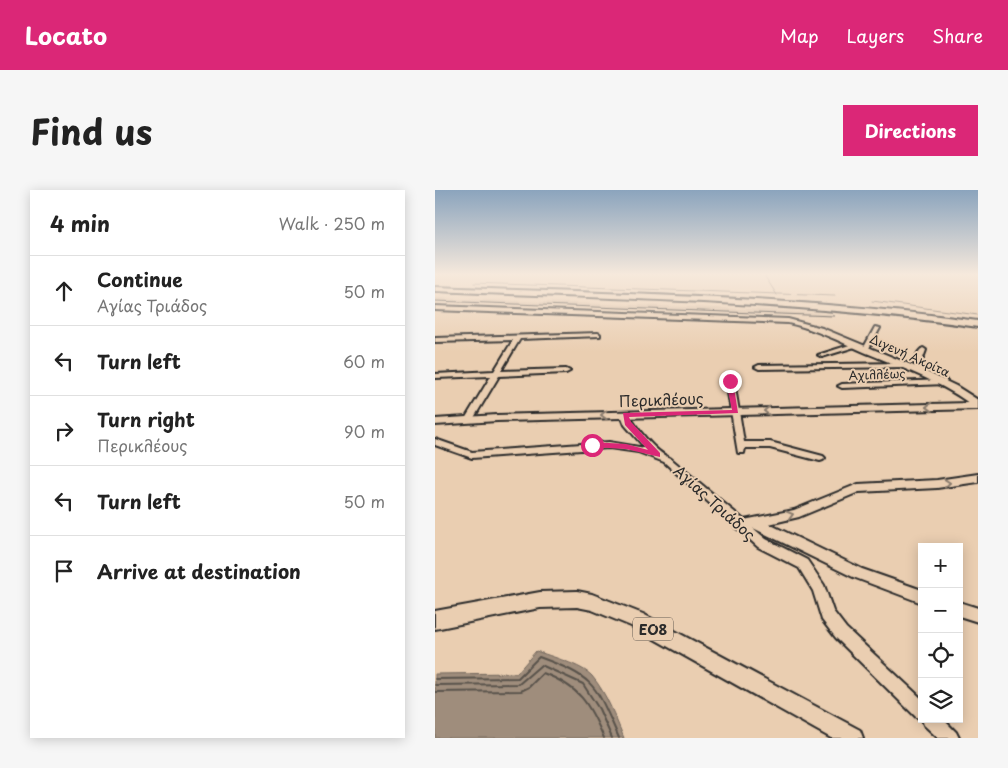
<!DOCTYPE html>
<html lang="en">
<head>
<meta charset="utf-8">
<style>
  body { margin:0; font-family:"Playpen Sans",sans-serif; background:#f6f6f6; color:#222 }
  .controls { position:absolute; right:15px; bottom:15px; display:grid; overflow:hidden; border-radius:0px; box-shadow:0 2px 12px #0003 }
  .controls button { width:45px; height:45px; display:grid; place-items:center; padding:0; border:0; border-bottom:1px solid #e0e0e0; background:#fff; color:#222; font:25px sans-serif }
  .stop { position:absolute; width:15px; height:15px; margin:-11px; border:4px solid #db2777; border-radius:50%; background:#fff }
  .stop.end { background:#db2777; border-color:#fff; box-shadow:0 1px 5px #0008 }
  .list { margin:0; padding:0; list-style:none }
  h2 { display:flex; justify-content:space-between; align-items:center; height:65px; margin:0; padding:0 20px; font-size:21px }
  h2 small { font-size:16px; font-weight:400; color:#767676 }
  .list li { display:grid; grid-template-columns:32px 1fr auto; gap:15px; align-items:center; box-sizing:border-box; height:70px; padding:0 20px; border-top:1px solid #e0e0e0 }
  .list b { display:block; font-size:19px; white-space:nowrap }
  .list p { margin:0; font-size:16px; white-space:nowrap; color:#767676 }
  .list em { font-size:16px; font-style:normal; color:#767676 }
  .icon { flex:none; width:28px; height:28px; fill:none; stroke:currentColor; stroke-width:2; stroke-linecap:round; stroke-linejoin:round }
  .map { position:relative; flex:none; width:543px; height:548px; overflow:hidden; border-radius:0px }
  header { display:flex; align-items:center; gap:30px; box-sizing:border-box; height:70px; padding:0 25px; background:#db2777; color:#fff }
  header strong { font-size:24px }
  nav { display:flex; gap:28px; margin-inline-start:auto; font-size:18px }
  .intro { display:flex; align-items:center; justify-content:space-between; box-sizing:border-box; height:120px; padding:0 30px }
  h1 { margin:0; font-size:35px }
  .button { padding:12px 22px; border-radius:0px; background:#db2777; color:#fff; font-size:18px; font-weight:700 }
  main { display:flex; gap:30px; padding:0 30px }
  aside { flex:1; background:#fff; border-radius:0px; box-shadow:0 2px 12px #0003 }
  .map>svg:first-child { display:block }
</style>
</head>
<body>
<header>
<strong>Locato</strong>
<nav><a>Map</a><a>Layers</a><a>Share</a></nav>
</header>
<div class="intro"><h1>Find us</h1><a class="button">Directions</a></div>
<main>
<aside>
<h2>4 min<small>Walk · 250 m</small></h2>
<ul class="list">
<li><svg class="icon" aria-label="ahead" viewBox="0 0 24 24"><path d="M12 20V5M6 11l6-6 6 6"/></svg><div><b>Continue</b><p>Αγίας Τριάδος</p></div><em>50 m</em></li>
<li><svg class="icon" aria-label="left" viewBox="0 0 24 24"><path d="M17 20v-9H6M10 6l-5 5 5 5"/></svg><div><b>Turn left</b></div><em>60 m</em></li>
<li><svg class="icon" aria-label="right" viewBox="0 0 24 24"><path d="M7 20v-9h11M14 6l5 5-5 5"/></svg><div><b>Turn right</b><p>Περικλέους</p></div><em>90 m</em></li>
<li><svg class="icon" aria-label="left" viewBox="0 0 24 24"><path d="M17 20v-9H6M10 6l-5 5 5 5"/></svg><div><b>Turn left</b></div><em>50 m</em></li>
<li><svg class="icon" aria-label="arrive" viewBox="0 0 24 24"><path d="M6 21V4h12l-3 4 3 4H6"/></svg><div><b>Arrive at destination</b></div></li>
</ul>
</aside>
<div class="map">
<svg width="543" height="548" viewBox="0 0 543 548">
  <rect width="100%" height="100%" fill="#eaceb1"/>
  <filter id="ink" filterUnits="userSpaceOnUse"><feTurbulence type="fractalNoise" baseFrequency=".02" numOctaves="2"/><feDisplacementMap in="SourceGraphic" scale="10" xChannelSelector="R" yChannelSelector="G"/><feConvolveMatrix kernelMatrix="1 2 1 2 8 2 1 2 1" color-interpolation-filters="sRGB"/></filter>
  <g filter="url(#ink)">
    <path fill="#dac0a6" d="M 0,108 L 336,120 L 398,124 L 399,127 L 0,111 Z"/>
    <path fill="#cbb39b" stroke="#7b6f63" d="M 0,96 L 360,111 L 471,121 L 543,132 L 457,120 L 360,112 Z"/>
    <path fill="#9f8d7c" stroke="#71665c" d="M 101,461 C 115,466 147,475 157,486 C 172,504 180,527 189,548 L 0,548 L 0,484 L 82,483 Z"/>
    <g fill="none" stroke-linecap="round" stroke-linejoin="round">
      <path stroke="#59524b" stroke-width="2" d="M 0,489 L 83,488 L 104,467 C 161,488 160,494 184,548
        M 0,495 L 84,494 L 106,475 L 148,494 L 164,519 L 177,548
        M 0,502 L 86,501 L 94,497 L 108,483 C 145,497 154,513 169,548"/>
      <path stroke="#71665c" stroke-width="1" d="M 329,85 L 342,105
        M 39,93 L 400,106
        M 437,111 L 543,125"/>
      <defs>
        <path id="minor" d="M 440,137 L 445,138 L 433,160 L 429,160 L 428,159 Z
          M 163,143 L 165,144 L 165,146 L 85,149 L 66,181 L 131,179 L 135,181 L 131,183 L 64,186 L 37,231 L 34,232 L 30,229 L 56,186 L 0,188 L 0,184 L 59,181 L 78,150 L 0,152 L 0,148 Z
          M 421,153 L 423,154 L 423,156 L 387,167 L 383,165 Z
          M 488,158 L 491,160 L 487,171 L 488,181 L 484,183 L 480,181 C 480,173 480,162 488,158 Z
          M 469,173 L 472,173 L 472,177 L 324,179 L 320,177 L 324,175 Z
          M 292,189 L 295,189 L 299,191 L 309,252 L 335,252 L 388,266 L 390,268 L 388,270 L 385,271 L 335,258 L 310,258 L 309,263 L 303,263 L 291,191 Z
          M 508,190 L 511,190 L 511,194 L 407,198 L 403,196 L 407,194 Z
          M 190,222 L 193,223 C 201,238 220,262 235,268 L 309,330 L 359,320 L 423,294 L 502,290 L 543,284 L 543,292 L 502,298 L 424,302 L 364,327 L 334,334 L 427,379 L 487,400 L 487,413 L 418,387 L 318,338 L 331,349 L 372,370 L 389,395 L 398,421 L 411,438 L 487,509 L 487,529 L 508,529 L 521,542 L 524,548 L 503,548 L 489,535 L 487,529 L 481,527 L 401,448 L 387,430 L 378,401 L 364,378 L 323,357 L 229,272 L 203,262 L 174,258 L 37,268 L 0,255 L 0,249 L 37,262 L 174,252 L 210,258 L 190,235 L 186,225 Z
          M 524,412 L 543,418 L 543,432 L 524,426 Z"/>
        <path id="major" d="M 0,116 L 353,129 L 387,138 L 479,176 L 521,196 L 543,210 L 543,219 L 62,231 L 0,235 L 0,229 L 62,225 L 534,213 C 502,190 465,177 429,162 C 404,151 380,139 353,133 L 0,120 Z
          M 142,401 L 157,404 L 208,424 L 425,540 L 428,548 L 396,548 L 196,436 L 157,420 L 142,417 L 105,418 L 0,439 L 0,421 L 105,402 Z"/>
        <path id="highway" d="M 0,97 C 181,104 363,106 543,131 L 543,137 C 363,111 181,109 0,101 Z"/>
      </defs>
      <use href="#minor" stroke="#2b2b2b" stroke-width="4"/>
      <use href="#major" stroke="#2b2b2b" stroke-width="4"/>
      <use href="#highway" stroke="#2b2b2b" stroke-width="4"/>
      <use href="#minor" fill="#eaceb1" fill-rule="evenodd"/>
      <use href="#major" fill="#eaceb1" fill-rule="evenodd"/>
      <use href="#highway" fill="#eaceb1" fill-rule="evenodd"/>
      <path stroke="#2b2b2b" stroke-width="1" d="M 0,111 L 399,126"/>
    </g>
    <defs><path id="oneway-chevron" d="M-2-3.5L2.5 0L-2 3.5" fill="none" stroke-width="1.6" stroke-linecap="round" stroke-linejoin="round" transform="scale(1.25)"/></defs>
    <g stroke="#8a7c6e">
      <use href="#oneway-chevron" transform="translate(494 217) rotate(178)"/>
      <use href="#oneway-chevron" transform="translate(332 221) rotate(179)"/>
      <use href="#oneway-chevron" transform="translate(169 225) rotate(179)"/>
      <use href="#oneway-chevron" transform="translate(512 293) rotate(-5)"/>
      <use href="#oneway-chevron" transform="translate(355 325) rotate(-16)"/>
    </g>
  </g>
  <linearGradient id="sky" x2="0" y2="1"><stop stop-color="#8ba4bd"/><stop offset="0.52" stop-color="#f6e9dc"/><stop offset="1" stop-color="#f6e9dc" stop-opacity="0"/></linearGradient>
  <rect width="543" height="162" fill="url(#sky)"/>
  <path fill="#db2777" d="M 295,189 L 298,191 L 303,223 L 194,227 L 196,232 L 225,263 L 225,267 L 191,259 L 157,257 L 153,255 L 157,252 L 191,254 L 213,260 L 190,235 L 188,223 L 297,220 L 291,191 Z"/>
  <g text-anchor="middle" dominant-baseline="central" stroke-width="4" stroke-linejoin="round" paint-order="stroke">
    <g font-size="12" fill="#2b2b2b" stroke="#eaceb1">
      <text transform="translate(475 165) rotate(24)">Διγενή Ακρίτα</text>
      <text transform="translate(442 184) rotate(-2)">Αχιλλέως</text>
    </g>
    <rect fill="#eaceb1" stroke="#645c53" stroke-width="1" x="198" y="427.5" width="40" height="23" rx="4"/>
    <g font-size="14" font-weight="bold" fill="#2b2b2b">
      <text x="218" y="439">ΕΟ8</text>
    </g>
    <g font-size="15" fill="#2b2b2b" stroke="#eaceb1">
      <text transform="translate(226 209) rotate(-2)">Περικλέους</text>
      <text transform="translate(280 312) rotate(42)">Αγίας Τριάδος</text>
    </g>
  </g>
</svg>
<div class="controls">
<button>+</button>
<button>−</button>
<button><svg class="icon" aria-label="locate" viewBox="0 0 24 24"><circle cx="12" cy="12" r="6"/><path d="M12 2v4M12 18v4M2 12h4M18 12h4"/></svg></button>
<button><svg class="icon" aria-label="layers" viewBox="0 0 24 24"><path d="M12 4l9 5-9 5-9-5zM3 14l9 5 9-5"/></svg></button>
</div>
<div class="stop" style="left:157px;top:255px"></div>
<div class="stop end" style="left:295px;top:191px"></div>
</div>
</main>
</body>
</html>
